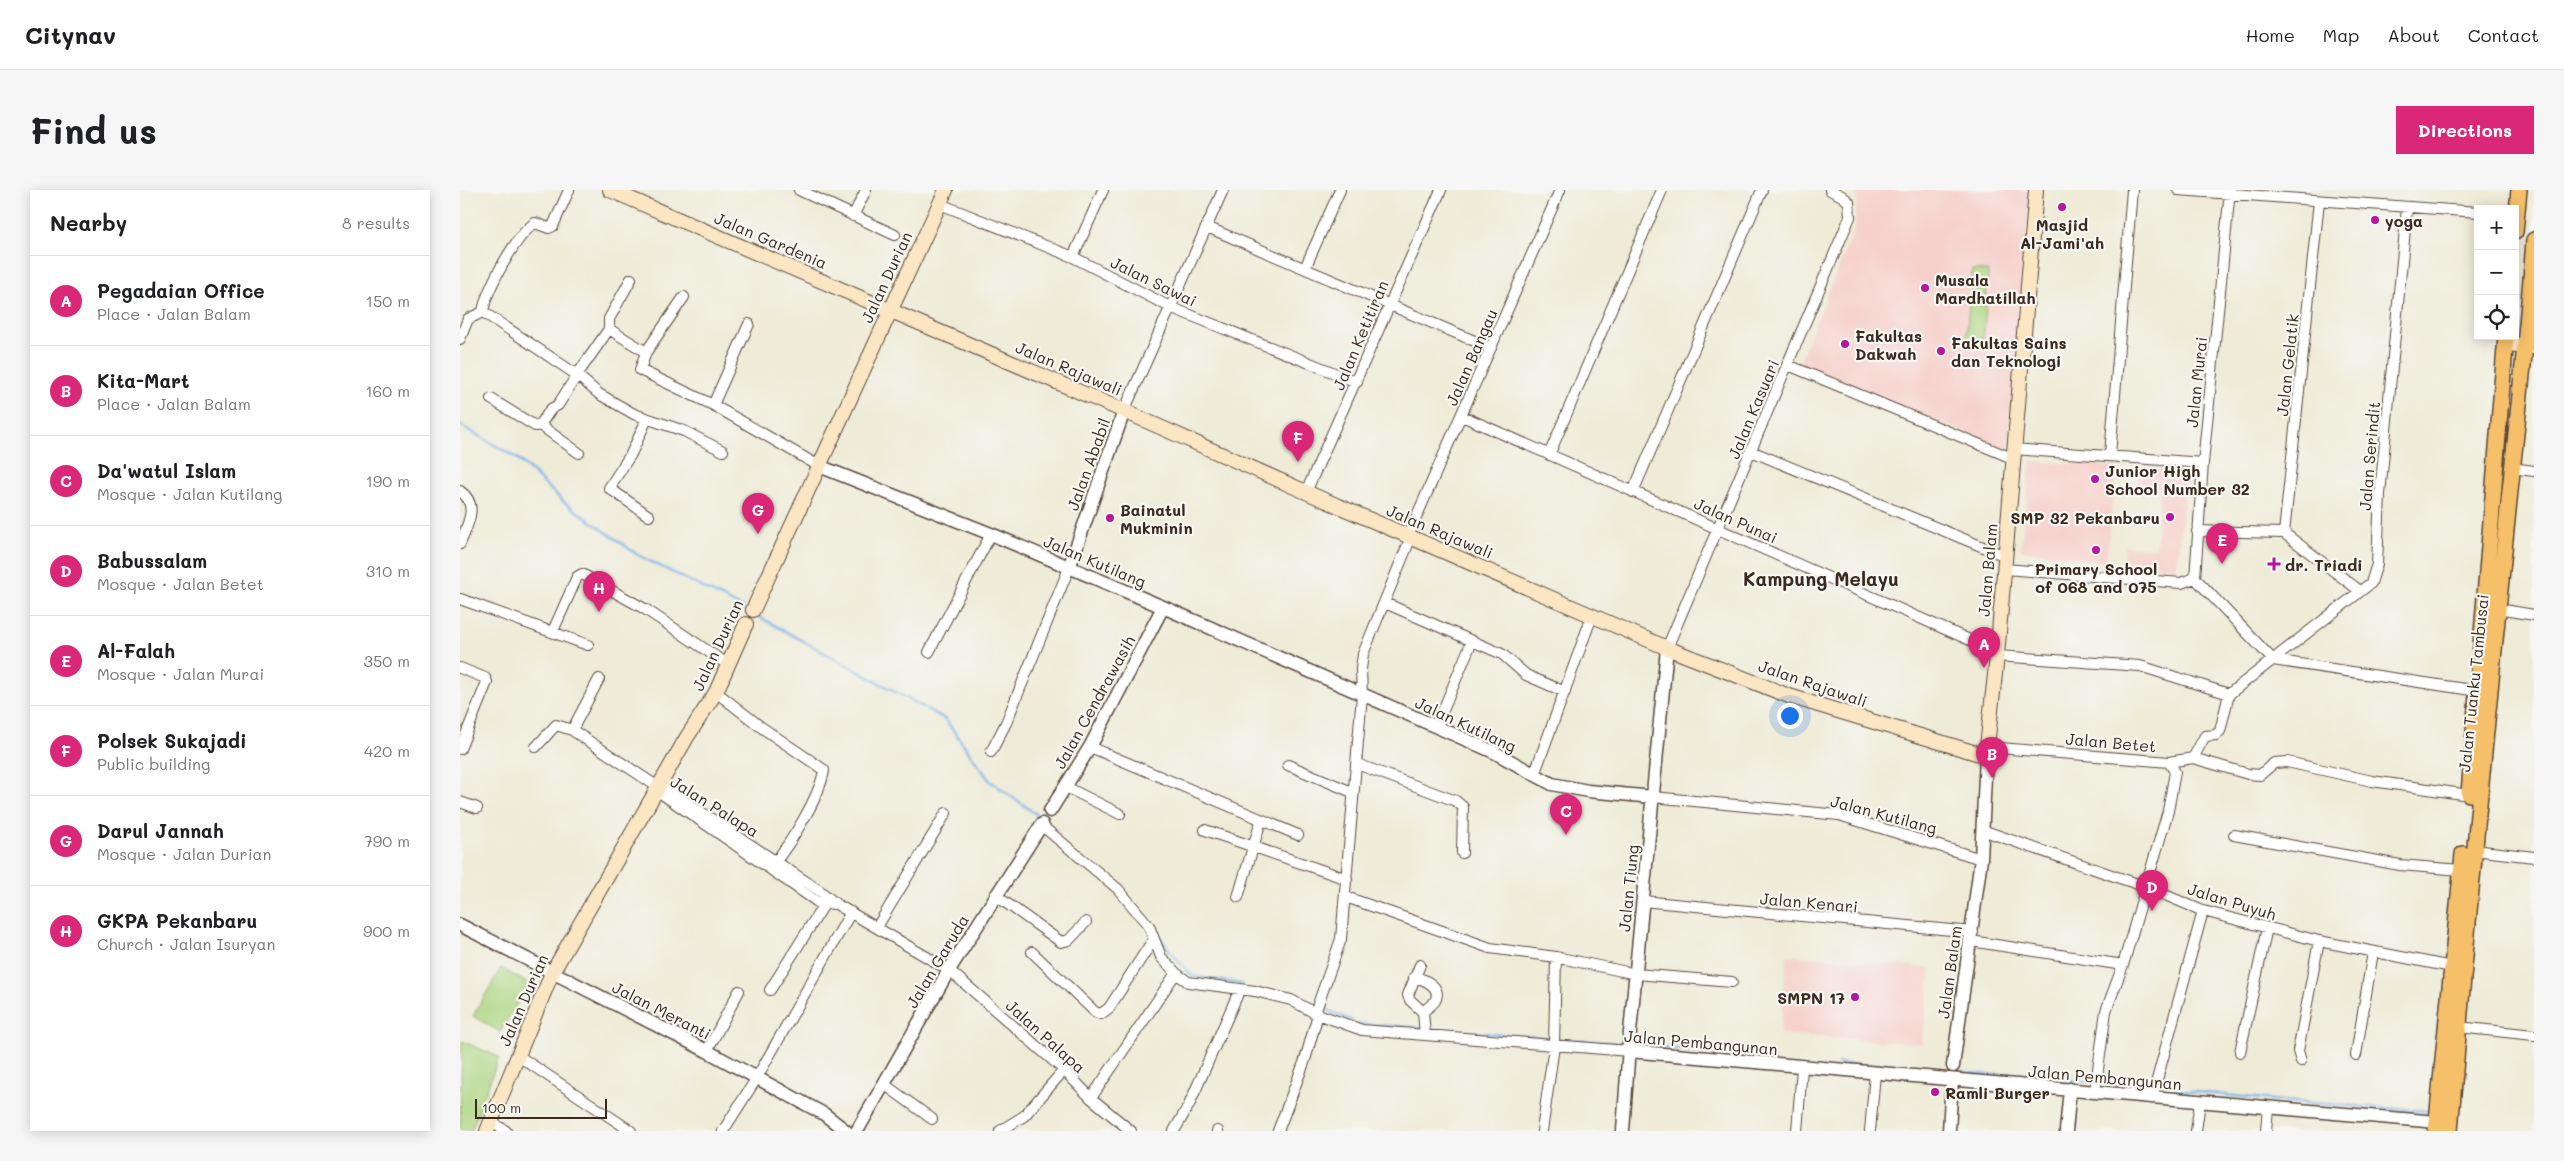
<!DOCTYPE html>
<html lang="en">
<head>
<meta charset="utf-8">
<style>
  body { margin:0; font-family:Mali,sans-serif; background:#f6f6f6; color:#202124 }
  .controls { position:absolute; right:15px; top:15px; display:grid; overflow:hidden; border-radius:0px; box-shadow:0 2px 12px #0003 }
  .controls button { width:45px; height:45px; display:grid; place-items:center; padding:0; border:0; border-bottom:1px solid #e0e0e0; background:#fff; color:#202124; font:25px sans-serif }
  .scale { position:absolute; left:15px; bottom:12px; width:132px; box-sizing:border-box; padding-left:5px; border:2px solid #3b2a1e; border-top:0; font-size:14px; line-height:18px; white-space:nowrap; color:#3b2a1e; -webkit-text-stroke:4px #f6f6f2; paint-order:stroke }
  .you { position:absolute; left:1329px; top:525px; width:18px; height:18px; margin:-12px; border:4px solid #fff; border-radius:50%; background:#1a73e8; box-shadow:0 0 0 8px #1a73e833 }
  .badge { display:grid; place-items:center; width:32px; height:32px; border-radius:50%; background:#db2777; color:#fff; font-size:16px; font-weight:700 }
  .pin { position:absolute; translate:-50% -41px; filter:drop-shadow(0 1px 2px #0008) }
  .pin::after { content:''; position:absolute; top:26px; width:18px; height:15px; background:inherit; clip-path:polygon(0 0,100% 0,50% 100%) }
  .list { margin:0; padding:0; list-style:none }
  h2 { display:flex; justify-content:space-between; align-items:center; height:65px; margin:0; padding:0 20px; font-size:21px }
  h2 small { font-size:16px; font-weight:400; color:#757577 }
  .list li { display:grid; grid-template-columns:32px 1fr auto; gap:15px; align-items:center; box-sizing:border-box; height:90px; padding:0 20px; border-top:1px solid #e0e0e0 }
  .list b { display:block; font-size:19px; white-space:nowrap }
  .list p { margin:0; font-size:16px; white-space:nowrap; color:#757577 }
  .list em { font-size:16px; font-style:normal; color:#757577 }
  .icon { flex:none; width:28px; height:28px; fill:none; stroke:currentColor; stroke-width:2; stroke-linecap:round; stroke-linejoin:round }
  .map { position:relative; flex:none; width:2074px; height:941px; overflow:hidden; border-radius:0px }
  header { display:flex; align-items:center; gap:30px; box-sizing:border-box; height:70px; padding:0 25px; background:#fff; border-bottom:1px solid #e0e0e0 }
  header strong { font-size:24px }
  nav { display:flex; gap:28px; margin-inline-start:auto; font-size:18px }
  .intro { display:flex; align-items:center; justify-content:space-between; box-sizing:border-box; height:120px; padding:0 30px }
  h1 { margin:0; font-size:35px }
  .button { padding:12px 22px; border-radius:0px; background:#db2777; color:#fff; font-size:18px; font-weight:700 }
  main { display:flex; gap:30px; padding:0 30px }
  aside { flex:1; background:#fff; border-radius:0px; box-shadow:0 2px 12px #0003 }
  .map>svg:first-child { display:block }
</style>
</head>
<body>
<header>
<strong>Citynav</strong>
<nav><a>Home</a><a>Map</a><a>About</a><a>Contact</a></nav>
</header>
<div class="intro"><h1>Find us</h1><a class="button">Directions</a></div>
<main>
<aside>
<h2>Nearby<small>8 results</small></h2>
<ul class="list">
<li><span class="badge">A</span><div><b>Pegadaian Office</b><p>Place · Jalan Balam</p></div><em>150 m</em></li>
<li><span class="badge">B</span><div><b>Kita-Mart</b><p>Place · Jalan Balam</p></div><em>160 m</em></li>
<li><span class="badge">C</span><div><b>Da'watul Islam</b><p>Mosque · Jalan Kutilang</p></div><em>190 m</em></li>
<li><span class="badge">D</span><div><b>Babussalam</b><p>Mosque · Jalan Betet</p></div><em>310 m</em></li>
<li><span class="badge">E</span><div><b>Al-Falah</b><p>Mosque · Jalan Murai</p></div><em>350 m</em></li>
<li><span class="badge">F</span><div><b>Polsek Sukajadi</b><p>Public building</p></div><em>420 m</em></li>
<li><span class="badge">G</span><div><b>Darul Jannah</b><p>Mosque · Jalan Durian</p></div><em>790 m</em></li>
<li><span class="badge">H</span><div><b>GKPA Pekanbaru</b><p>Church · Jalan Isuryan</p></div><em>900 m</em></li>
</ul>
</aside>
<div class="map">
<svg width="2074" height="941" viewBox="0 0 2074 941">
  <rect width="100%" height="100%" fill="#f6f6f2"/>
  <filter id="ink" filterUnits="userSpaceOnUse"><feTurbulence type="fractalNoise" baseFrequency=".02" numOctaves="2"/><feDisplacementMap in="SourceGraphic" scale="10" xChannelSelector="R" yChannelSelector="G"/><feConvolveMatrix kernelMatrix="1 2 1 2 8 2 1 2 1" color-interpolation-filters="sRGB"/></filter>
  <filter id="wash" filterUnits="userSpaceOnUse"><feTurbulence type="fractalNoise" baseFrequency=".0096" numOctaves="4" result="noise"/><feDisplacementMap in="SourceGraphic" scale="20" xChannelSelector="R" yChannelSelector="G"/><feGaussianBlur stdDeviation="1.12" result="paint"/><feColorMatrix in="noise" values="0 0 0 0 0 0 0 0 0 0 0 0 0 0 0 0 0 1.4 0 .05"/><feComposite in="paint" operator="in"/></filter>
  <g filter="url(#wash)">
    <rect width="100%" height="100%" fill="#eeebd7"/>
    <path fill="#f7d0cb" d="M 1398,0 L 1570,0 L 1548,260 L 1338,175 L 1395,38 Z
      M 1571,271 L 1656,277 L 1646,372 L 1561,360 Z
      M 1680,277 L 1727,281 L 1716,379 L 1663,372 L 1665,356 L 1696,358 L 1700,298 L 1677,295 Z
      M 1327,765 L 1471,778 L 1462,854 L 1320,844 Z"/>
    <path fill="#add682" stroke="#748050" d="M 1512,80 L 1528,81 L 1526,113 L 1510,112 Z
      M 1509,114 L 1526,116 L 1523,151 L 1506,150 Z
      M 41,778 L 69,794 L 40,842 L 13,826 Z
      M 2,851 L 39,867 L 11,941 L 0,939 Z"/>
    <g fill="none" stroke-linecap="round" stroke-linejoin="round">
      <path stroke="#79b1e9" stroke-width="2.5" d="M 0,235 L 57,268 L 104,312 L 178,365 L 289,421
        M 294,424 L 485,529 L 530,591 L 583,629
        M 587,633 L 596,641
        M 696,742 L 709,760 L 732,786 L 782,794
        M 826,804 L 856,815
        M 861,817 L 893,831
        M 898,834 L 962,838
        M 967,839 L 1092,848
        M 1097,849 L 1166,854
        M 1174,855 L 1273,864
        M 1378,873 L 1632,892
        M 1638,893 L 1692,897
        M 1697,898 L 1823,911 L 1968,921"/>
    </g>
  </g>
  <g filter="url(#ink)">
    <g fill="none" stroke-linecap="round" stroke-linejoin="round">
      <defs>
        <path id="minor" d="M 339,0 L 435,45
          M 1718,0 L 2018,22
          M 480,14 L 613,67 L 710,117 L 897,192
          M 393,26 L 406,0
          M 747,37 L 1031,158
          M 613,67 L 643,0
          M 845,78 L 880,0
          M 224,107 L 186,162 L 180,180 L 253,215 L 359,276
          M 23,122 L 117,185 L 149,139 L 186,162
          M 23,122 C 26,100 56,45 75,33 L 89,38 L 93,36 L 109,0
          M 149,139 L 149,129 L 171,89
          M 0,149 L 8,129 L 23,122
          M 1328,175 L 1552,268
          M 31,209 L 75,236 L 80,235 L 91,219 L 98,215 L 117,185 L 139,204 L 174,224 L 224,241 L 263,261
          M 253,215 L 289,134
          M 664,221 L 763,0
          M 1002,226 L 1537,462
          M 187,229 L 171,264 L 149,298 L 189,326
          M 80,235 L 119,263
          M 1553,259 L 1743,273
          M 1291,261 L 1545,366
          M 1089,265 L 1202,0
          M 1650,265 L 1672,0
          M 2052,278 L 2074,281
          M 0,301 C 20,315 7,335 0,354
          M 846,302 L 981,0
          M 1173,302 L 1302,0
          M 1737,341 L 1824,343 L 1900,401
          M 1824,343 L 1859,11
          M 948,346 L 1100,0
          M 1544,379 L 1721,393 L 1735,388
          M 1735,388 L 1743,273 L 1770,0
          M 1735,388 L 1813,470 L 2018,501
          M 0,409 L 128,455
          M 925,413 L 1042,464 L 1066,485 L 1105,502
          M 2038,419 L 2074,425
          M 93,441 L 117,387 L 122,384 L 185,419 L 267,474
          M 1207,458 L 1390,27 L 1389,12 L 1382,6 L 1370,0
          M 469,462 L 531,344
          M 1537,466 L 1680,476 L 1769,504 L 1911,393 L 1917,374 L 1920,304 L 1947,18
          M 0,478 L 25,488 L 27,492 L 0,559
          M 256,502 L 301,537 L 364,580 C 360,607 330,654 312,676
          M 976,537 L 1012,451
          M 112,540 L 139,489
          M 76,557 L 96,535 L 112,540 L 198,597 L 202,604 L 359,713 L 376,714
          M 630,557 L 838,645
          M 1527,557 L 1709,572 L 1715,582 L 1708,621 L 1663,775 L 1646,821 L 1635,901
          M 531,562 L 546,533 L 609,378
          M 1733,568 L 1788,584 L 1800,585 L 1814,573 L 1827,572 L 1912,591 L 2009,605
          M 1709,572 L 1733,568 L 1745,546 L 1756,545 L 1760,541 L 1769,504
          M 897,574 L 996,611 L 1003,617 L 1002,663
          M 828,575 L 892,602
          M 1074,585 L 1132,426
          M 198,597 L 205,598 L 360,701 L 376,714 L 489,780 L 604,880 L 631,908 L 671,941
          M 606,597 L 660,624
          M 1193,607 L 1379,625 L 1521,669
          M 0,612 L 17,618
          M 581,635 L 658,699 L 689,736 L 701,767 L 716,783 L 728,792 L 795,801 L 831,810 L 855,823 L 902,840 L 1169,861
          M 745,640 L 887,689
          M 1522,640 L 1686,697 L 1743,721 L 1859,751 L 1992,777
          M 1774,645 L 1940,675 L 2001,680
          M 2014,660 L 2074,667
          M 535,705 L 601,752 L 609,750 L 626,732
          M 778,707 L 801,631
          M 886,707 L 1030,758 L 1096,767 L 1176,784 L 1272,792
          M 1182,711 L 1513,742
          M 417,737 L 486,623
          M 1511,751 L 1663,775
          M 572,762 L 635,822 L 641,824 L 649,818 L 693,750
          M 960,775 L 948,805 L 950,810 L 963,822 L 965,845
          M 954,787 C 964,789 983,797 975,811 C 972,815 967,818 963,822
          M 310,800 L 367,710
          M 855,823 L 881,749 L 902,505 L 901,479 L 903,464 L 951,347
          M 1998,837 L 2074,845
          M 247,861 L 279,801
          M 1780,862 L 1807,738
          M 57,865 L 171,941
          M 1896,865 L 1913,762
          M 1841,871 L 1838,861 L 1859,751
          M 424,894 L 472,929
          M 631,908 L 716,783
          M 1692,908 L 1743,721
          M 31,932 L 46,941
          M 263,941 L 296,889 L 391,722
          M 540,941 L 564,926 L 604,880
          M 714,941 L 729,915 L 780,799
          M 757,941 L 758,941
          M 818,941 L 845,870 L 858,824
          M 1082,941 L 1094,856 L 1096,767
          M 1337,941 L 1342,878
          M 1410,941 L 1415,883
          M 1736,941 L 1740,912
          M 1806,941 L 1808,918"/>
        <path id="tertiary" d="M 359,276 L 531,344 L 703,417 L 1034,562 L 1092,594 L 1128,601 L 1193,607
          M 609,378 L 664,221
          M 590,621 L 630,557 L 703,417
          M 0,735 L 247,861 L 364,924 L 386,941
          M 1169,861 L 1977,932
          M 1493,876 L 1521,669 L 1526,566
          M 397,941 L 489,780 L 582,634
          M 1163,941 L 1170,842 L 1207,458
          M 1489,941 L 1492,890
          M 1606,941 L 1610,899"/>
        <path id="secondary" d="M 150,0 L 664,221 L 846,302 L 1207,458 L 1329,506 L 1526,566 L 1537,466 L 1576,0
          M 2045,155 L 2074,157
          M 293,420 L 486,0
          M 27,941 L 92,783 L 227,547 L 256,502 L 286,434"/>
        <path id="primary" d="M 2055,42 L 2059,0
          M 2009,604 L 2046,146
          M 1976,941 L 2003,664
          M 1990,941 C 2006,744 2025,547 2045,350 C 2055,249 2067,150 2074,50"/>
      </defs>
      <use href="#minor" stroke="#56473a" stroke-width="12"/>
      <use href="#tertiary" stroke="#56473a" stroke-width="15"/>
      <use href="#secondary" stroke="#56473a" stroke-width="16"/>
      <use href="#primary" stroke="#56473a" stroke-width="18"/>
      <use href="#minor" stroke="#fff" stroke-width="10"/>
      <use href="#tertiary" stroke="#fff" stroke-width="12"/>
      <use href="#secondary" stroke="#fbe6c4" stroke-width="14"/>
      <use href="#primary" stroke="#f6c06b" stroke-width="15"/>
    </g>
  </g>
  <g fill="#b5179e" stroke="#f6f6f2" stroke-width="2">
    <circle cx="1602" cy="17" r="5"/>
    <circle cx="1915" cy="30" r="5"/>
    <circle cx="1465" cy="98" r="5"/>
    <circle cx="1385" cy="154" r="5"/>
    <circle cx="1481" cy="161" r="5"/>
    <circle cx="1635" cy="289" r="5"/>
    <circle cx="1710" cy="327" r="5"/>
    <circle cx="650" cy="328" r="5"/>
    <circle cx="1636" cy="360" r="5"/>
    <path d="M1811.5 366.5h5v5h5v5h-5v5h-5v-5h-5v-5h5z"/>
    <circle cx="1395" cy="807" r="5"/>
    <circle cx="1475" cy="902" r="5"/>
  </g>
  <g text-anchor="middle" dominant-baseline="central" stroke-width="4.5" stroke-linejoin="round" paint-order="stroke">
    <g font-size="16" font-weight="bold" fill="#3b2a1e" stroke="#f6f6f2" text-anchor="start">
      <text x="1925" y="30">yoga</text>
      <text x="1602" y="34" text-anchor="middle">Masjid<tspan x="1602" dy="18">Al-Jami'ah</tspan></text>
      <text x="1475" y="89">Musala<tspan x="1475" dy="18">Mardhatillah</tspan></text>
      <text x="1395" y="145">Fakultas<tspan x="1395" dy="18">Dakwah</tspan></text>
      <text x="1491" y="152">Fakultas Sains<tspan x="1491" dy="18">dan Teknologi</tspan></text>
      <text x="1645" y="280">Junior High<tspan x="1645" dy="18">School Number 32</tspan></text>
      <text x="660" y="319">Bainatul<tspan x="660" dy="18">Mukminin</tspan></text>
      <text x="1700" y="327" text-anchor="end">SMP 32 Pekanbaru</text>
      <text x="1825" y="374">dr. Triadi</text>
      <text x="1636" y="378" text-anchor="middle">Primary School<tspan x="1636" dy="18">of 068 and 075</tspan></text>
      <text x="1385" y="807" text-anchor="end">SMPN 17</text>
      <text x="1485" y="902">Ramli Burger</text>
    </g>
    <g font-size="16" fill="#3b2a1e" stroke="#f6f6f2">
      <text transform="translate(311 50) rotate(23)">Jalan Gardenia</text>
      <text transform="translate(426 87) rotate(-65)">Jalan Durian</text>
      <text transform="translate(694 91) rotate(26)">Jalan Sawai</text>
      <text transform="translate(900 145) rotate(-67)">Jalan Ketitiran</text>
      <text transform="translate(1011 167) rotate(-66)">Jalan Bangau</text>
      <text transform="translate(1827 175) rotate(-84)">Jalan Gelatik</text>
      <text transform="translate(609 178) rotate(23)">Jalan Rajawali</text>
      <text transform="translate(1736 192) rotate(-84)">Jalan Murai</text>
      <text transform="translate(1293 219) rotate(-67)">Jalan Kasuari</text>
      <text transform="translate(1909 266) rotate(-85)">Jalan Serindit</text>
      <text transform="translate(628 274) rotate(-70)">Jalan Ababil</text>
      <text transform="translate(1276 330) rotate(24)">Jalan Punai</text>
      <text transform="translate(980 341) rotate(23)">Jalan Rajawali</text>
      <text transform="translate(635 371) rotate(23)">Jalan Kutilang</text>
      <text transform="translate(1527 380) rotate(-85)">Jalan Balam</text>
      <text transform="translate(257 455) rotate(-65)">Jalan Durian</text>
      <text transform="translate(1353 493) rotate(19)">Jalan Rajawali</text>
      <text transform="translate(2013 493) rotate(-84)">Jalan Tuanku Tambusai</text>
      <text transform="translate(634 512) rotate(-61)">Jalan Cendrawasih</text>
      <text transform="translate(1006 534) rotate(25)">Jalan Kutilang</text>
      <text transform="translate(1651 552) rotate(5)">Jalan Betet</text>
      <text transform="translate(255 616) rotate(32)">Jalan Palapa</text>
      <text transform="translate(1424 624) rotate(15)">Jalan Kutilang</text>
      <text transform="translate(1168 698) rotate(-84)">Jalan Tiung</text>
      <text transform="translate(1772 711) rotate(17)">Jalan Puyuh</text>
      <text transform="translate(1349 712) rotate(5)">Jalan Kenari</text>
      <text transform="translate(477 771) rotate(-59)">Jalan Garuda</text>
      <text transform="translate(1489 782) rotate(-82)">Jalan Balam</text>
      <text transform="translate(63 810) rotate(-66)">Jalan Durian</text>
      <text transform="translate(202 820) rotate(27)">Jalan Meranti</text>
      <text transform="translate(586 846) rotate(42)">Jalan Palapa</text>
      <text transform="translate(1241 852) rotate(5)">Jalan Pembangunan</text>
      <text transform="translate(1645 887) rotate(5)">Jalan Pembangunan</text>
    </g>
    <g font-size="19" font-weight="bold" fill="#3b2a1e" stroke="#f6f6f2">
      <text x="1361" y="388">Kampung Melayu</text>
    </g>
  </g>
</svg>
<div class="controls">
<button>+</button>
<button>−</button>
<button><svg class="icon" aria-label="locate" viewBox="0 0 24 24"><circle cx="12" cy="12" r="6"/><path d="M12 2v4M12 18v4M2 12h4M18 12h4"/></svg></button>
</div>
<div class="scale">100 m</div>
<div class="you"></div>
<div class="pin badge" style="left:1524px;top:478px">A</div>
<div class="pin badge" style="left:1532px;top:588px">B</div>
<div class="pin badge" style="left:1106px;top:645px">C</div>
<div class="pin badge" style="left:1692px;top:721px">D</div>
<div class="pin badge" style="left:1762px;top:374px">E</div>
<div class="pin badge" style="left:838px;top:272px">F</div>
<div class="pin badge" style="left:298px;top:344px">G</div>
<div class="pin badge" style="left:139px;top:422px">H</div>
</div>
</main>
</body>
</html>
